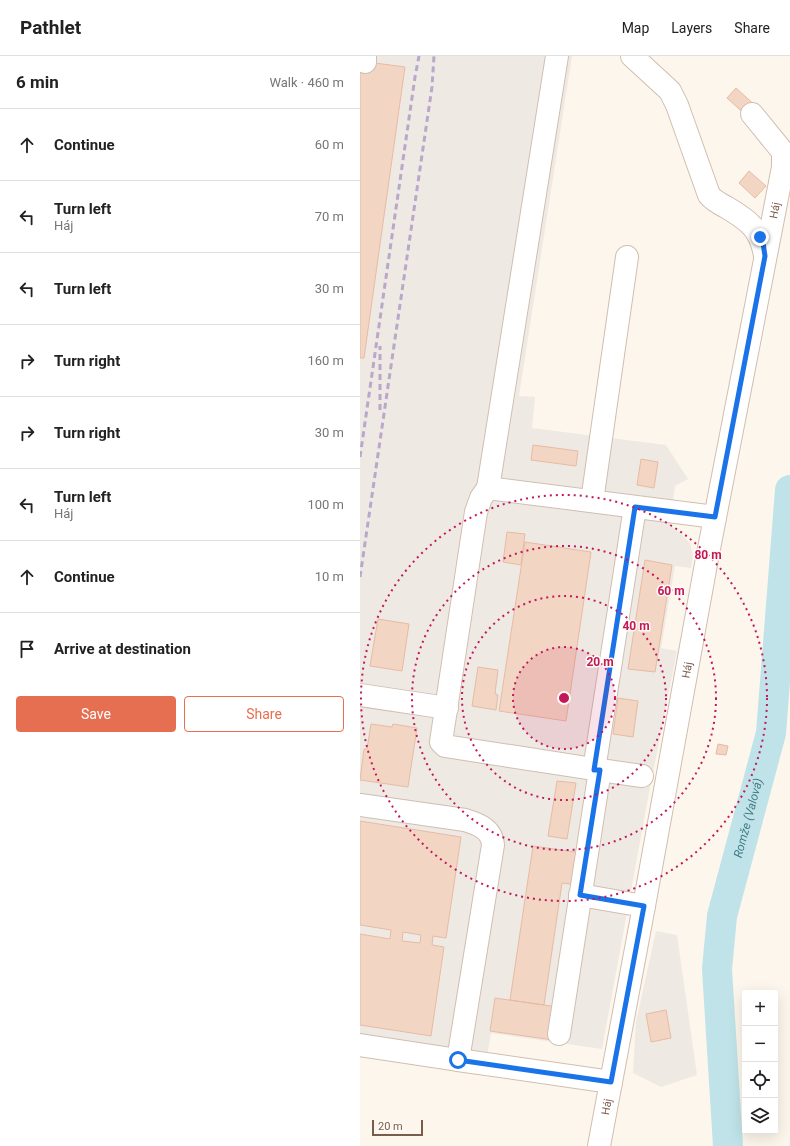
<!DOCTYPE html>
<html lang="en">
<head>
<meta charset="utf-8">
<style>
  body { margin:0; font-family:Roboto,sans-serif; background:#f6f6f6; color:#222 }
  .controls { position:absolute; right:12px; bottom:12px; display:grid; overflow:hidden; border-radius:4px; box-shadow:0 4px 16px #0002 }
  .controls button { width:36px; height:36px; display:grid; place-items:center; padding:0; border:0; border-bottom:1px solid #e0e0e0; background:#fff; color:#222; font:20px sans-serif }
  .scale { position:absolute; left:12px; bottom:10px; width:51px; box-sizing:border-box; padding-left:4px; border:2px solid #7a5c4d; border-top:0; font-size:11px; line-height:14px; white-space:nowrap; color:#7a5c4d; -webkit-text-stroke:3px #fffaf3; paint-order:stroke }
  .stop { position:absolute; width:12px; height:12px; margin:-9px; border:3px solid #1a73e8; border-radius:50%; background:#fff }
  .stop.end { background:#1a73e8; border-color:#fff; box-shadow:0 1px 4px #0008 }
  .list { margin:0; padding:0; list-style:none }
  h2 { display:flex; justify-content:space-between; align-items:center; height:52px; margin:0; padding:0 16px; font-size:17px }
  h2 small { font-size:13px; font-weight:400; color:#767676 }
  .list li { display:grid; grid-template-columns:26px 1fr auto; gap:12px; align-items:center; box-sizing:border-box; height:72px; padding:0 16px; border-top:1px solid #e0e0e0 }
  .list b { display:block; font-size:15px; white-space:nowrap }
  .list p { margin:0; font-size:13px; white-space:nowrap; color:#767676 }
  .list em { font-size:13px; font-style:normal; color:#767676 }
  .actions { display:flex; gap:8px; padding:12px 16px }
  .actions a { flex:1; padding:9px 0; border:1px solid #e76f51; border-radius:4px; text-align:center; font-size:14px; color:#e76f51 }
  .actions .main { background:#e76f51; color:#fff }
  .icon { flex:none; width:22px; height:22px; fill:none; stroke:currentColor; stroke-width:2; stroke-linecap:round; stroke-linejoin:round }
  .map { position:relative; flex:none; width:430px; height:1090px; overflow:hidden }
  header { display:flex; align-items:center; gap:24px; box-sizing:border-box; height:56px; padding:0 20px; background:#fff; border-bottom:1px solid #e0e0e0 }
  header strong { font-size:19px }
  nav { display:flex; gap:22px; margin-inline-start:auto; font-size:14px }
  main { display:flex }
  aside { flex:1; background:#fff }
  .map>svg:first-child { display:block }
</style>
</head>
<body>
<header>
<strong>Pathlet</strong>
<nav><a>Map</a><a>Layers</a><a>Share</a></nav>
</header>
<main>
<aside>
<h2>6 min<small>Walk · 460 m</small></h2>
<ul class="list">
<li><svg class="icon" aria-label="ahead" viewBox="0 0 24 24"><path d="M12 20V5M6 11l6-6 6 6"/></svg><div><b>Continue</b></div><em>60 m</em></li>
<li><svg class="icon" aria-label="left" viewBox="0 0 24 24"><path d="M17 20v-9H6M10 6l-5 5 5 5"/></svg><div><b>Turn left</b><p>Háj</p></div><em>70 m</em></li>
<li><svg class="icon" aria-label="left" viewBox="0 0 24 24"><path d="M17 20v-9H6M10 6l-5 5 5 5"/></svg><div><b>Turn left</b></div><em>30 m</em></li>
<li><svg class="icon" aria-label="right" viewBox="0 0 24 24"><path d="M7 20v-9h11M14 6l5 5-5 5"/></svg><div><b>Turn right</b></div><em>160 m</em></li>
<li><svg class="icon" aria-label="right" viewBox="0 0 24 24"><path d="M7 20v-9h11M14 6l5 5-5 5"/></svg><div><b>Turn right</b></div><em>30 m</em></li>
<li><svg class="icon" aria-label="left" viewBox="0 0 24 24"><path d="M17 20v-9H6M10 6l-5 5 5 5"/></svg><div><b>Turn left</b><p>Háj</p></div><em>100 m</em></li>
<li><svg class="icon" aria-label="ahead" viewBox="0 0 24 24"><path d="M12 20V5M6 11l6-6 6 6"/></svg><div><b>Continue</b></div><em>10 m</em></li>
<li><svg class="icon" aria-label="arrive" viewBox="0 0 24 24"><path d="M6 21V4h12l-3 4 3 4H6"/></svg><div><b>Arrive at destination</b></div></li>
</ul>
<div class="actions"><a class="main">Save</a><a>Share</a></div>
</aside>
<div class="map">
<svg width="430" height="1090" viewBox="0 0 430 1090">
  <rect width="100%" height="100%" fill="#fdf6ec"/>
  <path fill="#efe9e4" d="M 0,0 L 212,0 L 159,340 L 175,341 L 172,372 L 306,389 L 328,423 L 315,430 L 310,469 L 320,477 L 330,487 L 333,500 L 331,512 L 315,510 L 301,592 L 317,595 L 288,742 L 242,993 L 131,977 L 124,1018 L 0,1001 Z
    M 296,875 L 317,879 L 337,1019 L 301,1031 L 273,1017 L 276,966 Z"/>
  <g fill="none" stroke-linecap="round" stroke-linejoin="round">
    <path stroke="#bfe3e8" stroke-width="30" id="s1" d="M 368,1090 L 357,913 L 362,860 L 411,677 L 430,434"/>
  </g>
  <path fill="#f3d5c3" stroke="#e6bba3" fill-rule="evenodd" d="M 0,5 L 45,11 L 4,302 L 0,302 Z
    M 376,32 L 398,52 L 389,62 L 367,42 Z
    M 389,115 L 406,130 L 395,142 L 379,127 Z
    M 173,389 L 218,395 L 216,410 L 171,404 Z
    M 281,403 L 298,406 L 294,432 L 277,429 Z
    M 147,476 L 165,478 L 161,509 L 143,506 Z
    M 165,486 L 231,496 L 206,665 L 139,655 Z
    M 285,504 L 312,509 L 295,616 L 268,613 Z
    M 18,563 L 49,568 L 42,615 L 10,610 Z
    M 118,611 L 138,614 L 135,637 L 136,637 L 136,639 L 138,639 L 136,654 L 112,650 Z
    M 258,642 L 278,645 L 273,681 L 253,678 Z
    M 11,668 L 32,671 L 33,668 L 57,672 L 48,731 L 0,724 L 4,693 L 7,693 Z
    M 358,688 L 368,690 L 366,699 L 356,698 Z
    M 197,725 L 216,727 L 207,783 L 188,780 Z
    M 0,765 L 101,781 L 86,882 L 73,880 L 72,889 L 84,891 L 71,980 L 0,969 L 0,878 L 30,883 L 31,874 L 0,869 ZM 43,876 L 61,879 L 60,887 L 42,885 Z
    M 173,790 L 222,797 L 217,829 L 202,827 L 184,949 L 150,944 Z
    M 135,942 L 198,951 L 193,984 L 130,975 Z
    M 306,954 L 311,982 L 291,986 L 286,958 Z"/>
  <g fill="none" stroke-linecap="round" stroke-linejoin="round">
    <defs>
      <g id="minor">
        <path d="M 197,0 L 128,432 L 121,442 L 116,456 L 81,686 L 85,690 L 240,714 L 199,978"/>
        <path d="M 272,0 L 310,35 L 317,49 L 349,139 C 353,144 360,148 366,151 C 388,164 401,173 405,200"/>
        <path d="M 5,6 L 5,0"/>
        <path d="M 128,432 L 355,461"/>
        <path d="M 232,445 L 267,201"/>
        <path d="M 0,639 L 87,652"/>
        <path d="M 234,714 L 275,451"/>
        <path d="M 240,714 L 282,720"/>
        <path d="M 0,749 L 105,764 C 118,768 132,773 133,789 L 98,1004 L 251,1026"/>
        <path d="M 220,839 L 284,850"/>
        <path d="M 0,989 L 98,1004"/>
        <path id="s2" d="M 239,1090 L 284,850 L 346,508 L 423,111 L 423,96 L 392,58"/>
      </g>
    </defs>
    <use href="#minor" stroke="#d1beb0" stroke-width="24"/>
    <use href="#minor" stroke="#fff" stroke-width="22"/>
    <path stroke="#b9a8c9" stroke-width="3" stroke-dasharray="6 4" stroke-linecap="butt" d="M 20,354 L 20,290
      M 0,401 L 55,21 L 59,0
      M 0,521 L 72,31 L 74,0"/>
  </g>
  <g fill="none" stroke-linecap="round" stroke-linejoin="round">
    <path stroke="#1a73e8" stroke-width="5" d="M 98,1004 L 251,1026 L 284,850 L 220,839 L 240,714 L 234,714 L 275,451 L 355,461 L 405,200 L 403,187 L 400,181"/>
  </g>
  <circle cx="204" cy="642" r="51" fill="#c2185b" fill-opacity=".12"/>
  <g fill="none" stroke="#c2185b" stroke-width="2" stroke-dasharray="2 4">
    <circle cx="204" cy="642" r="51"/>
    <circle cx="204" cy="642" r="102"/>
    <circle cx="204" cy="642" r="152"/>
    <circle cx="204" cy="642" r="203"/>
  </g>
  <g text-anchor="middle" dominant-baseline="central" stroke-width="3" stroke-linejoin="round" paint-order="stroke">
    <g font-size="11" fill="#7a5c4d" stroke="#fffaf3">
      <text stroke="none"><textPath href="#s2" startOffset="952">Háj</textPath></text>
      <text stroke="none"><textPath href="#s2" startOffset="484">Háj</textPath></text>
      <text stroke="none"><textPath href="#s2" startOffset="40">Háj</textPath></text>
    </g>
    <g font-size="12" font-style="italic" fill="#437c86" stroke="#fffaf3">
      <text stroke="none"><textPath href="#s1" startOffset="332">Romže (Valová)</textPath></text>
    </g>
  </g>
  <circle cx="204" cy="642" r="6" fill="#c2185b" stroke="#fffaf3" stroke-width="2"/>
  <g font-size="12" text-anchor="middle" font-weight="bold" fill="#c2185b" stroke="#fffaf3" stroke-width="3" stroke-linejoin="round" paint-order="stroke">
    <text x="348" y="503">80 m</text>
    <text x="311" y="539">60 m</text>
    <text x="276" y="574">40 m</text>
    <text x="240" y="610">20 m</text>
  </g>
</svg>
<div class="controls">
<button>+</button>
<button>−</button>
<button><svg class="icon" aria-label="locate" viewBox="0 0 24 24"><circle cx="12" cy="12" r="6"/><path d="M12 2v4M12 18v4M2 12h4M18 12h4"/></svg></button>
<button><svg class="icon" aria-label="layers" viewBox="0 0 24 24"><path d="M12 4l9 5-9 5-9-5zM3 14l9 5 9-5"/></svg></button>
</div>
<div class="scale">20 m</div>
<div class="stop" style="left:98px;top:1004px"></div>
<div class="stop end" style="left:400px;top:181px"></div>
</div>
</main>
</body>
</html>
